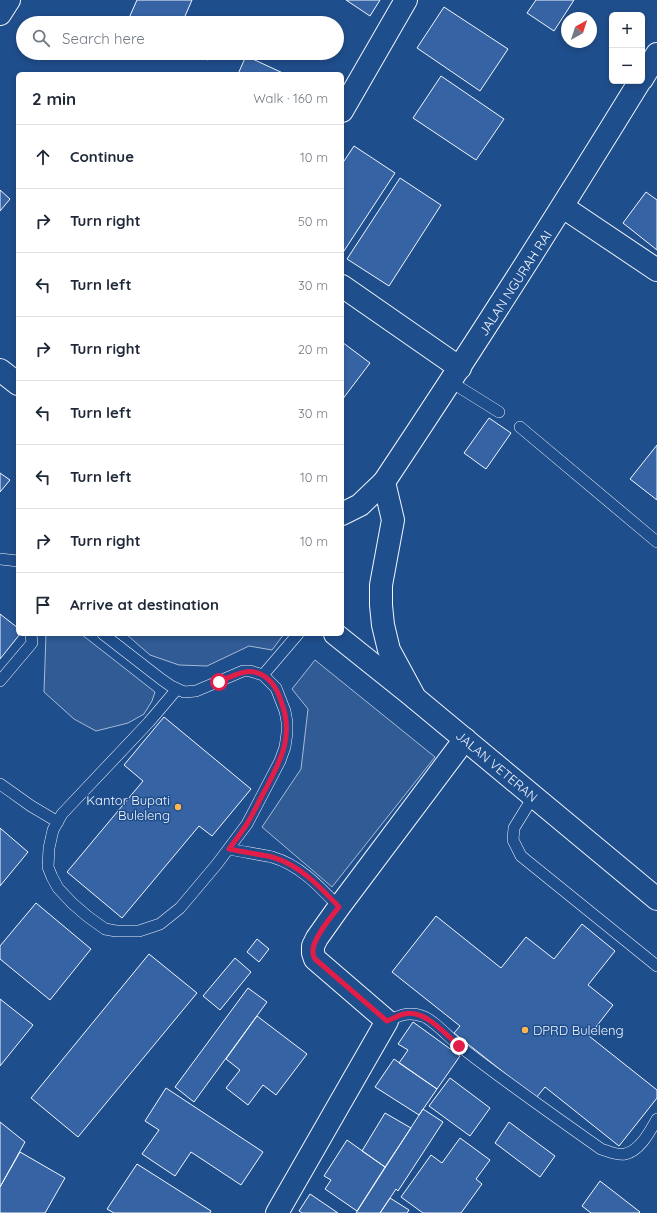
<!DOCTYPE html>
<html lang="en">
<head>
<meta charset="utf-8">
<style>
  body { margin:0; font-family:Quicksand,sans-serif; background:#f6f6f7; color:#1f2937 }
  .controls { position:absolute; right:12px; top:12px; display:grid; overflow:hidden; border-radius:6px; box-shadow:0 2px 6px #0003 }
  .controls button { width:36px; height:36px; display:grid; place-items:center; padding:0; border:0; border-bottom:1px solid #e0e1e3; background:#fff; color:#1f2937; font:20px sans-serif }
  .compass { position:absolute; left:561px; top:12px; width:36px; height:36px; border-radius:50%; background:#fff; box-shadow:0 2px 6px #0003; rotate:39deg }
  .stop { position:absolute; width:12px; height:12px; margin:-9px; border:3px solid #e11d48; border-radius:50%; background:#fff }
  .stop.end { background:#e11d48; border-color:#fff; box-shadow:0 1px 4px #0008 }
  .list { margin:0; padding:0; list-style:none }
  h2 { display:flex; justify-content:space-between; align-items:center; height:52px; margin:0; padding:0 16px; font-size:17px }
  h2 small { font-size:13px; font-weight:400; color:#747a83 }
  .list li { display:grid; grid-template-columns:26px 1fr auto; gap:12px; align-items:center; box-sizing:border-box; height:64px; padding:0 16px; border-top:1px solid #e0e1e3 }
  .list b { display:block; font-size:15px; white-space:nowrap }
  .list em { font-size:13px; font-style:normal; color:#747a83 }
  .icon { flex:none; width:22px; height:22px; fill:none; stroke:currentColor; stroke-width:2; stroke-linecap:round; stroke-linejoin:round }
  .map { position:relative; flex:none; width:657px; height:1213px; overflow:hidden }
  .search { position:absolute; background:#fff; box-shadow:0 2px 6px #0003; left:16px; top:16px; width:328px; height:44px; display:flex; align-items:center; gap:10px; box-sizing:border-box; padding:0 14px; border-radius:22px; color:#747a83; font-size:15px }
  .panel { position:absolute; background:#fff; box-shadow:0 2px 6px #0003; left:16px; top:72px; width:328px; height:564px; border-radius:6px }
  .map>svg:first-child { display:block }
</style>
</head>
<body>
<div class="map">
<svg width="657" height="1213" viewBox="0 0 657 1213">
  <rect width="100%" height="100%" fill="#1f4e8c"/>
  <path fill="#305b95" stroke="#a8bbd7" d="M 46,634 L 81,634 L 155,692 L 152,701 L 144,714 L 128,723 L 96,731 L 74,719 L 44,692 Z
    M 126,634 L 284,634 L 272,650 L 249,646 L 207,666 L 179,665 L 150,655 Z
    M 315,660 L 435,757 L 332,887 L 262,827 L 301,769 L 308,709 L 292,689 Z"/>
  <path fill="#3563a3" stroke="#f2f6ff" d="M 137,0 L 192,0 L 182,23 L 141,23 L 129,18 Z
    M 346,0 L 380,0 L 370,16 Z
    M 536,0 L 574,0 L 554,31 L 527,13 Z
    M 444,7 L 508,49 L 480,91 L 417,48 Z
    M 194,53 L 211,53 L 208,60 Z
    M 246,56 L 285,74 L 238,74 Z
    M 441,76 L 504,119 L 476,160 L 413,118 Z
    M 354,146 L 395,173 L 342,254 L 342,164 Z
    M 400,178 L 441,205 L 389,286 L 347,259 Z
    M 0,190 L 10,199 L 0,211 Z
    M 646,192 L 657,200 L 657,250 L 623,223 Z
    M 342,342 L 370,363 L 342,400 Z
    M 489,418 L 511,433 L 486,469 L 464,453 Z
    M 657,445 L 657,500 L 630,479 Z
    M 0,473 L 10,480 L 0,492 Z
    M 0,614 L 18,628 L 18,634 L 20,634 L 0,659 Z
    M 164,717 L 251,789 L 212,836 L 199,826 L 122,918 L 67,872 L 143,781 L 124,765 Z
    M 0,828 L 28,852 L 0,886 Z
    M 36,903 L 91,949 L 50,1000 L 0,959 L 0,946 Z
    M 436,916 L 501,968 L 526,937 L 554,959 L 582,924 L 615,951 L 588,985 L 613,1005 L 589,1036 L 657,1090 L 657,1098 L 619,1146 L 545,1087 L 536,1098 L 454,1033 L 460,1026 L 392,972 Z
    M 257,939 L 269,949 L 259,962 L 247,952 Z
    M 149,954 L 197,993 L 78,1137 L 31,1098 Z
    M 235,958 L 251,972 L 220,1010 L 203,996 Z
    M 248,988 L 267,1002 L 194,1102 L 175,1087 Z
    M 0,999 L 33,1025 L 0,1066 Z
    M 257,1016 L 307,1054 L 276,1095 L 263,1085 L 248,1105 L 226,1088 L 240,1070 L 226,1059 Z
    M 413,1022 L 460,1056 L 437,1089 L 399,1063 L 408,1050 L 398,1044 Z
    M 394,1059 L 437,1089 L 419,1115 L 375,1087 Z
    M 450,1078 L 490,1108 L 470,1136 L 429,1106 Z
    M 166,1088 L 263,1152 L 241,1185 L 191,1152 L 175,1176 L 142,1154 L 159,1130 L 145,1121 Z
    M 423,1109 L 443,1122 L 398,1191 L 396,1189 L 380,1213 L 356,1213 Z
    M 385,1113 L 411,1128 L 385,1167 L 362,1151 Z
    M 0,1122 L 25,1142 L 0,1187 Z
    M 509,1122 L 555,1156 L 540,1177 L 495,1143 Z
    M 460,1138 L 490,1160 L 476,1179 L 482,1184 L 461,1213 L 423,1213 L 401,1197 L 431,1155 L 442,1163 Z
    M 347,1140 L 385,1167 L 357,1211 L 325,1189 L 331,1180 L 324,1176 Z
    M 20,1152 L 65,1178 L 45,1213 L 0,1213 L 0,1187 Z
    M 137,1164 L 211,1211 L 210,1213 L 114,1213 L 107,1209 Z
    M 600,1181 L 640,1212 L 639,1213 L 591,1213 L 582,1206 Z
    M 310,1194 L 338,1213 L 302,1213 L 299,1211 Z
    M 390,1198 L 409,1210 L 407,1213 L 380,1213 Z"/>
  <g fill="none" stroke-linecap="round" stroke-linejoin="round">
    <defs>
      <path id="service" d="M 451,382 L 499,412
        M 520,427 L 657,542
        M 0,559 L 18,561
        M 103,634 L 161,679 L 171,686 L 184,692 L 196,691 L 243,671 L 250,671 L 263,675 L 276,688 L 285,711 L 287,722 L 287,733 L 285,747 L 280,761 L 247,824 L 217,864 L 180,908 L 160,924 L 139,931 L 116,931 L 105,929 L 87,916 L 72,903 L 58,888 L 52,877 L 48,867 L 49,848 L 53,830 L 62,814 L 149,722 L 177,689
        M 263,675 L 298,634
        M 0,681 L 32,643 L 31,634
        M 0,784 L 31,806 L 58,822
        M 533,797 L 514,828 L 513,840 L 521,856 L 657,966
        M 229,849 C 243,852 258,854 272,857 C 300,865 320,887 339,907
        M 387,1021 C 399,1016 408,1011 422,1016 C 433,1019 451,1040 462,1048 C 507,1083 554,1116 601,1149 C 608,1151 618,1156 625,1154 C 640,1151 650,1131 657,1119"/>
      <path id="minor" d="M 0,14 L 9,0
        M 342,111 L 406,0
        M 563,207 L 657,270
        M 342,286 L 460,368
        M 277,1213 L 387,1021 L 315,959 L 313,953 L 313,946 L 317,938 L 339,907 L 465,739"/>
      <path id="secondary" d="M 0,370 L 18,384
        M 342,514 L 360,505 L 384,482
        M 335,634 L 415,698"/>
      <path id="trunk" d="M 642,79 L 657,54
        M 640,81 C 557,216 472,350 384,482 L 393,520 L 381,585 L 381,605 L 383,625 L 389,650 L 415,698 L 657,899"/>
    </defs>
    <use href="#service" stroke="#f2f6ff" stroke-width="12"/>
    <use href="#minor" stroke="#f2f6ff" stroke-width="24"/>
    <use href="#secondary" stroke="#f2f6ff" stroke-width="24"/>
    <use href="#trunk" stroke="#f2f6ff" stroke-width="24"/>
    <use href="#service" stroke="#1f4e8c" stroke-width="11"/>
    <use href="#minor" stroke="#1f4e8c" stroke-width="22"/>
    <use href="#secondary" stroke="#1f4e8c" stroke-width="22"/>
    <use href="#trunk" stroke="#1f4e8c" stroke-width="22"/>
  </g>
  <g fill="none" stroke-linecap="round" stroke-linejoin="round">
    <path stroke="#e11d48" stroke-width="5" d="M 219,682 C 238,673 255,664 271,682 C 276,688 279,694 281,701 C 295,736 280,762 264,792 C 258,803 253,814 247,824 C 241,833 235,841 229,849 C 243,852 258,854 272,857 C 300,865 320,887 339,907 C 331,917 311,940 313,953 C 313,956 314,957 315,959 L 387,1021 C 392,1019 399,1015 404,1014 C 425,1009 445,1034 459,1046"/>
  </g>
  <g fill="#ffb74d" stroke="#1f4e8c" stroke-width="1.5">
    <circle cx="178" cy="807" r="4"/>
    <circle cx="525" cy="1030" r="4"/>
  </g>
  <g text-anchor="middle" dominant-baseline="central" stroke-width="3" stroke-linejoin="round" paint-order="stroke">
    <g font-size="13" fill="#f2f6ff" stroke="#1f4e8c">
      <text transform="translate(515 283) rotate(-57)">JALAN NGURAH RAI</text>
      <text transform="translate(497 766) rotate(40)">JALAN VETERAN</text>
    </g>
    <g font-size="13" fill="#f2f6ff" stroke="#1f4e8c" text-anchor="end">
      <text x="170" y="800">Kantor Bupati<tspan x="170" dy="15">Buleleng</tspan></text>
      <text x="533" y="1030" text-anchor="start">DPRD Buleleng</text>
    </g>
  </g>
</svg>
<div class="controls">
<button>+</button>
<button>−</button>
</div>
<svg class="compass" viewBox="-18 -18 36 36"><path d="M0-13l5 13h-10z" fill="#e53935"/><path d="M0 13l5-13h-10z" fill="#747a83"/></svg>
<div class="stop" style="left:219px;top:682px"></div>
<div class="stop end" style="left:459px;top:1046px"></div>
<div class="search"><svg class="icon" aria-label="search" viewBox="0 0 24 24"><circle cx="10" cy="10" r="6"/><path d="M15 15l6 6"/></svg>Search here</div>
<section class="panel">
<h2>2 min<small>Walk · 160 m</small></h2>
<ul class="list">
<li><svg class="icon" aria-label="ahead" viewBox="0 0 24 24"><path d="M12 20V5M6 11l6-6 6 6"/></svg><div><b>Continue</b></div><em>10 m</em></li>
<li><svg class="icon" aria-label="right" viewBox="0 0 24 24"><path d="M7 20v-9h11M14 6l5 5-5 5"/></svg><div><b>Turn right</b></div><em>50 m</em></li>
<li><svg class="icon" aria-label="left" viewBox="0 0 24 24"><path d="M17 20v-9H6M10 6l-5 5 5 5"/></svg><div><b>Turn left</b></div><em>30 m</em></li>
<li><svg class="icon" aria-label="right" viewBox="0 0 24 24"><path d="M7 20v-9h11M14 6l5 5-5 5"/></svg><div><b>Turn right</b></div><em>20 m</em></li>
<li><svg class="icon" aria-label="left" viewBox="0 0 24 24"><path d="M17 20v-9H6M10 6l-5 5 5 5"/></svg><div><b>Turn left</b></div><em>30 m</em></li>
<li><svg class="icon" aria-label="left" viewBox="0 0 24 24"><path d="M17 20v-9H6M10 6l-5 5 5 5"/></svg><div><b>Turn left</b></div><em>10 m</em></li>
<li><svg class="icon" aria-label="right" viewBox="0 0 24 24"><path d="M7 20v-9h11M14 6l5 5-5 5"/></svg><div><b>Turn right</b></div><em>10 m</em></li>
<li><svg class="icon" aria-label="arrive" viewBox="0 0 24 24"><path d="M6 21V4h12l-3 4 3 4H6"/></svg><div><b>Arrive at destination</b></div></li>
</ul>
</section>
</div>
</body>
</html>
